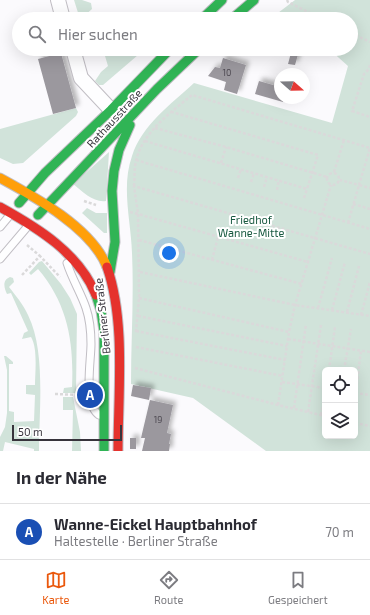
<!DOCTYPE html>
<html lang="de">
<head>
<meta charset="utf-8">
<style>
  body { margin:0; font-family:"Exo 2",sans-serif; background:#f2f2f3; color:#2b2b33 }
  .controls { position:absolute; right:12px; bottom:12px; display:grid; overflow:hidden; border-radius:6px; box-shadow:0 4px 16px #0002 }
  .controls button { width:36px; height:36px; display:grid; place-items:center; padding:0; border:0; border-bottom:1px solid #e1e1e2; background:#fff; color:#2b2b33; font:20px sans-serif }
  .compass { position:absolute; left:274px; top:68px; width:36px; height:36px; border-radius:50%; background:#fff; box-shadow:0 4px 16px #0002; rotate:110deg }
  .scale { position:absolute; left:12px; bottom:10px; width:110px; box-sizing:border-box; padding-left:4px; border:2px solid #37333c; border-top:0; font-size:11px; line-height:14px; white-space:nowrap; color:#37333c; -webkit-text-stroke:3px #fff; paint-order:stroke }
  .you { position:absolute; left:169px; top:253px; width:14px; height:14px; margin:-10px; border:3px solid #fff; border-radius:50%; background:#1a73e8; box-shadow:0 0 0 6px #1a73e833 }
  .badge { display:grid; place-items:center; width:26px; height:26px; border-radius:50%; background:#ea580c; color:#fff; font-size:13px; font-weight:700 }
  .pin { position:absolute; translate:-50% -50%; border:2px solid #fff; box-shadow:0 1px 4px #0006 }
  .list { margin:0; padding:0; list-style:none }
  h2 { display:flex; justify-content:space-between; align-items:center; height:52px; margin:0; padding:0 16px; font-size:17px }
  h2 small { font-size:13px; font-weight:400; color:#7c7c81 }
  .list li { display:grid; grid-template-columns:26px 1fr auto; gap:12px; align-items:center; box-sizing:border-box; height:56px; padding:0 16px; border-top:1px solid #e1e1e2 }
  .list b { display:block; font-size:15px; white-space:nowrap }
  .list p { margin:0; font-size:13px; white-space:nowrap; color:#7c7c81 }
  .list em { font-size:13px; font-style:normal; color:#7c7c81 }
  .icon { flex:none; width:22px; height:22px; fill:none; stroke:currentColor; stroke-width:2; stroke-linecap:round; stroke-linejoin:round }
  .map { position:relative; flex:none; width:370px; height:451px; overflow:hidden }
  .search { position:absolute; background:#fff; box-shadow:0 4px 16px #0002; left:12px; right:12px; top:12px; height:44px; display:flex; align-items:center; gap:10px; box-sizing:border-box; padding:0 14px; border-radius:22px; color:#7c7c81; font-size:15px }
  .sheet { height:108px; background:#fff }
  nav { display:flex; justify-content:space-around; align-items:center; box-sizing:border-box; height:56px; border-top:1px solid #e1e1e2; background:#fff; font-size:11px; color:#7c7c81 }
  nav a { display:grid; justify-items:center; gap:2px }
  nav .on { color:#ea580c }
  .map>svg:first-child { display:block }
</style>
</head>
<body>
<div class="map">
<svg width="370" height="451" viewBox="0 0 370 451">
  <defs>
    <filter id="shadow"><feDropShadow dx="3.5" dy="-3.5" stdDeviation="2" flood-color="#0004"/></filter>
  </defs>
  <rect width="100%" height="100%" fill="#fbfafd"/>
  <path fill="#d1e3da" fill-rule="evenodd" d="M 74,0 L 82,0 L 91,3 L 92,9 L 83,17 L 85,19 L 80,19 Z
    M 295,0 L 370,0 L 370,451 L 266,451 L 193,398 L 131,384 C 131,341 134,296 132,253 C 131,221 121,187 132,156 C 142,125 171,104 194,83 L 332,123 L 348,66 L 329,49 L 351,49 L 351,19 L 270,19 ZM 325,370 L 355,370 L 355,436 L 325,436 Z
    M 90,49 L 111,49 L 116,54 L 122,49 L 131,49 L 136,55 L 142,49 L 145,49 L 103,85 L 99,85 L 95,81 L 101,72 L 108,66 L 105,56 L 96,54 Z
    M 76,108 L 78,112 L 76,116 L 23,163 L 13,164 L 0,158 L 0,129 Z
    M 109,152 L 106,201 C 94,203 83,192 73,184 Z
    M 87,208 L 96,213 L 107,213 L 107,233 L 104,233 L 82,213 Z
    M 42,261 L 61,284 L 70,298 L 77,314 L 76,393 L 63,393 L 64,388 L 72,387 C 74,343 68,304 38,269 L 31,275 L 29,273 L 39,262 Z
    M 10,277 L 13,278 L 14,282 L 9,287 C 16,296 23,304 28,315 C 46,351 39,410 39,451 L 34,451 L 34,449 L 5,442 L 3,451 L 0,451 L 0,437 L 5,427 L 7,413 L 7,370 L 4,356 L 6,356 L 13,362 L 13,364 L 9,364 L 9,411 L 14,412 L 14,422 L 34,421 L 35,395 L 26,394 L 26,385 L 35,385 C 35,373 38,348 31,337 L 22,339 L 24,333 L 28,331 L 11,293 L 7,294 C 4,288 2,280 10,277 Z
    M 63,397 L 73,397 L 80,432 L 81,451 L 72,451 L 73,410 L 63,410 Z"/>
  <path fill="#9b989e" filter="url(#shadow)" d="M 292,49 L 299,51 L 295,65 L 288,64 Z
    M 61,53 L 76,108 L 53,114 L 38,59 Z
    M 223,58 L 246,65 L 237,94 L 224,90 L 226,82 L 208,76 L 215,67 L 220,68 Z
    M 259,81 L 280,87 L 280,98 L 284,98 L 283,102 L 255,94 Z
    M 133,385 L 151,388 L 149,400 L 131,396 Z
    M 150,400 L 173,405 L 167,433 L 171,434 L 169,444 L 170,444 L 169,451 L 142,451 L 145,438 L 141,438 Z
    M 130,438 L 136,438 L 136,449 L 130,449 Z"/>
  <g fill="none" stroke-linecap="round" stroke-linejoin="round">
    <defs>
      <path id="lane" d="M 0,227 L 10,215
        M 0,259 L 28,226
        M 67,263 C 72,279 81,293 86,308 C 90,320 91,332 91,344 C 91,362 83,404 99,415"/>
      <path id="street" d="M 58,0 L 63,19
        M 73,49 L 81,78 L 111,110"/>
      <path id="fast" d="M 202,19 L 222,0
        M 232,19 L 254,0
        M 19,203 L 45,173 L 111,110 L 170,49
        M 38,215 L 157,89 L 199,49
        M 110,272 L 115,242 L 112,191 L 114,171 L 119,150 L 130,125
        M 96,295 L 101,311 L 104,331 L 104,451"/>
      <path id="slow" d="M 0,178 C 35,197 92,228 107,267"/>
      <path id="jam" d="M 0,207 C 38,228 79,253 96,295
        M 107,267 C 126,322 118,393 118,451"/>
    </defs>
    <use href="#lane" stroke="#c1bec4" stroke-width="9"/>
    <use href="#street" stroke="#c1bec4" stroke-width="16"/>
    <use href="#fast" stroke="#c1bec4" stroke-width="11"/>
    <use href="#slow" stroke="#c1bec4" stroke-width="11"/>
    <use href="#jam" stroke="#c1bec4" stroke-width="11"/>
    <path stroke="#dad9da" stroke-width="2.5" stroke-dasharray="3 2" stroke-linecap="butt" d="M 287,0 L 288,2 L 322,19
      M 351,33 L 370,42
      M 370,65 L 369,69 L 364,74 L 352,111 L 370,117
      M 155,128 L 226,147 L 327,177
      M 145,141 L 307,189 L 318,155 L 172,112
      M 136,160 L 370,229
      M 221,163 L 226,147
      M 334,172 L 344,140
      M327 179a6 6 0 1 1 12 0a6 6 0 1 1-12 0Z
      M 238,178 L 241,169
      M 251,182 L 254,173
      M 134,186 C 135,178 134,169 136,161 C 142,133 171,112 192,95 L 370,148 L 359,185 L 340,180
      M 264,187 L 267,177
      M 277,190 L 279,180
      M 304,198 L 307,189
      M 84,201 L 96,205
      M 353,204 L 370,209
      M 130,212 L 138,214 L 134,186 L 370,254
      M 348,223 L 359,185 L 370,188
      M 139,240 L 302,284
      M 27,245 L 40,256
      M 212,260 L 218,237
      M 140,272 L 295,305 L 370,316
      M 22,275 L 40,256 L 60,277
      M 139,298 L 289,332
      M 318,308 L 332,258
      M 332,310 L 345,262
      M 347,312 L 359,266
      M 361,315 L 370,282
      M 138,316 L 287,346
      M 136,331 L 285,360
      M 136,332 L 139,298 L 138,214 L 308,262
      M 288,339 L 370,352
      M 136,347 L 283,376
      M 135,368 L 278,405 L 325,416
      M 329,370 L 335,327
      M 344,370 L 351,329
      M 282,382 L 325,388
      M 355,393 L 370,395
      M 55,394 L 81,395
      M 355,399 L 361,350
      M 278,405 L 289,332 L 295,305 L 331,185
      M 294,408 L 306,324
      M 308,412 L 321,325
      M 321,415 L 325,397
      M 355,423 L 370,426"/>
    <use href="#lane" stroke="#fefeff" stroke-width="7"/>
    <use href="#street" stroke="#fefeff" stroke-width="14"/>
    <use href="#fast" stroke="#30b455" stroke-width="9"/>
    <use href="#slow" stroke="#ff9f0a" stroke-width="9"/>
    <use href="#jam" stroke="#e5322d" stroke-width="9"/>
  </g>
  <g text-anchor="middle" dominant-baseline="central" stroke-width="4" stroke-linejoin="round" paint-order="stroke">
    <g font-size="9" fill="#504c54">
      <text x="227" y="72">10</text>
      <text x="158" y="419">19</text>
    </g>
    <g font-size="11" fill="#37333c" stroke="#fff">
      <text transform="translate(114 118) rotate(-47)">Rathausstraße</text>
      <text transform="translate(102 316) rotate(-96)">Berliner Straße</text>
    </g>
    <g font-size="11" fill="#17583f" stroke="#fff">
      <text x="251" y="219">Friedhof<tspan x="251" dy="13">Wanne-Mitte</tspan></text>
    </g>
  </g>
</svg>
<div class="controls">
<button><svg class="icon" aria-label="locate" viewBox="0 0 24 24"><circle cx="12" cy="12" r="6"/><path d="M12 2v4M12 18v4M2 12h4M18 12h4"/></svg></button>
<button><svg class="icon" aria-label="layers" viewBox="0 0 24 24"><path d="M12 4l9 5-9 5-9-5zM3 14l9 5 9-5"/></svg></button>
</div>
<svg class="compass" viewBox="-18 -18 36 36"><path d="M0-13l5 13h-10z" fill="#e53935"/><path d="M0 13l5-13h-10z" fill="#7c7c81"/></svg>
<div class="scale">50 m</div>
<div class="you"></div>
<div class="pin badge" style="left:90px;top:395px;background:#1a4fb4">A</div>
<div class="search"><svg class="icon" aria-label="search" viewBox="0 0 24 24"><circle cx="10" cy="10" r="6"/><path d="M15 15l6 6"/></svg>Hier suchen</div>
</div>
<section class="sheet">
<h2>In der Nähe<small></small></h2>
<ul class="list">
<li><span class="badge" style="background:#1a4fb4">A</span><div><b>Wanne-Eickel Hauptbahnhof</b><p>Haltestelle · Berliner Straße</p></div><em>70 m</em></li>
</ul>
</section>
<nav>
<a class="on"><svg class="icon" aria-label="map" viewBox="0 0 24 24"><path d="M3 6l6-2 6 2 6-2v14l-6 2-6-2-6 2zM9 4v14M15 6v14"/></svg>Karte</a>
<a><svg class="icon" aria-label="directions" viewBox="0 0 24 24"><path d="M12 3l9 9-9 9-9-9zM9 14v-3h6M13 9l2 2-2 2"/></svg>Route</a>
<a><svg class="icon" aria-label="saved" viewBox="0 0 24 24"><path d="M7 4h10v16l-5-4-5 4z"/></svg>Gespeichert</a>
</nav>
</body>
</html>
